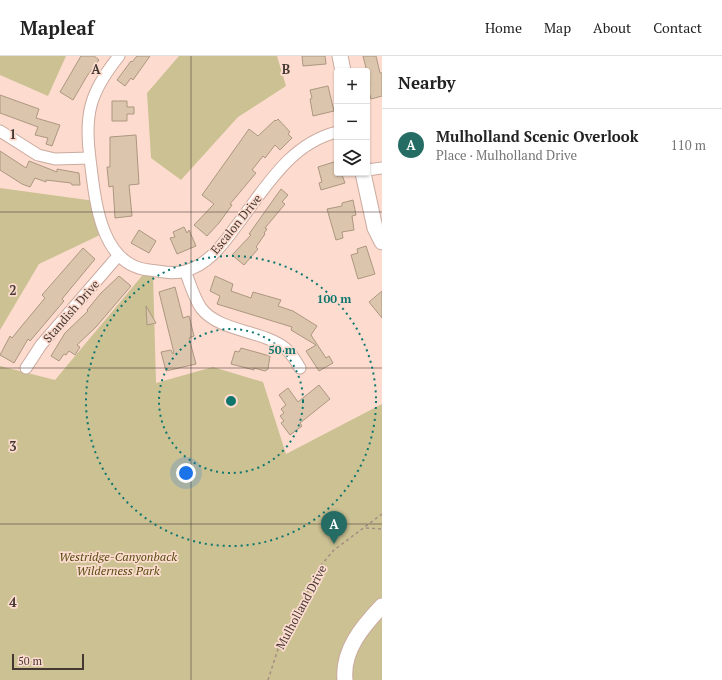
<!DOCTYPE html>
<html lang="en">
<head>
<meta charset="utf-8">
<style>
  body { margin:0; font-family:"PT Serif",serif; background:#f6f6f6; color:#222 }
  .controls { position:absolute; right:12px; top:12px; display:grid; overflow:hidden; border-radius:4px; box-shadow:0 1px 3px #0004 }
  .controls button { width:36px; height:36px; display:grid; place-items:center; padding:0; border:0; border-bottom:1px solid #e0e0e0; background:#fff; color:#222; font:20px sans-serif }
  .scale { position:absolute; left:12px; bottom:10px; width:72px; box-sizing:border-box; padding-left:4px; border:2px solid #453833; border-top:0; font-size:11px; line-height:14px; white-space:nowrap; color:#453833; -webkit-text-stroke:3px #fddccf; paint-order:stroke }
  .you { position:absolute; left:186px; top:417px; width:14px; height:14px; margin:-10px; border:3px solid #fff; border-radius:50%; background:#1a73e8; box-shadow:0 0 0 6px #1a73e833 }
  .badge { display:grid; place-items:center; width:26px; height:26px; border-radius:50%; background:#256d64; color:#fff; font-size:13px; font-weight:700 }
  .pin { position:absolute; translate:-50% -33px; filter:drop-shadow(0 1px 2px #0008) }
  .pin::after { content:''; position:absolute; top:21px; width:14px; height:12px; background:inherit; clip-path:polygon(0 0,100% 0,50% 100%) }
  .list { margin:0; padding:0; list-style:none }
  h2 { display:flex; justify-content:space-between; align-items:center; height:52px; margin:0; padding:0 16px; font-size:17px }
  h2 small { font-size:13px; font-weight:400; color:#767676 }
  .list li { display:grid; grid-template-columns:26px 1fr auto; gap:12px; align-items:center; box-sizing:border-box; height:72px; padding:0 16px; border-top:1px solid #e0e0e0 }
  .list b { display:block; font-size:15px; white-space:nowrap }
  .list p { margin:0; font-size:13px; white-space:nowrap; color:#767676 }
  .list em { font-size:13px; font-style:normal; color:#767676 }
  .icon { flex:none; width:22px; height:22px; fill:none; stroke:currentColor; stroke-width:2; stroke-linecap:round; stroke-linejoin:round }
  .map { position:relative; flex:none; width:382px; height:624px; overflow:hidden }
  header { display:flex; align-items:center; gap:24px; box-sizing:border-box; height:56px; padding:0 20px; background:#fff; border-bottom:1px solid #e0e0e0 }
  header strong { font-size:19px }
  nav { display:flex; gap:22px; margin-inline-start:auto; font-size:14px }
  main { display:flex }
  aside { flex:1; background:#fff }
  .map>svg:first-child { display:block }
</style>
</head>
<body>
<header>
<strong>Mapleaf</strong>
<nav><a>Home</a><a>Map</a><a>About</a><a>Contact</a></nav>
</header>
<main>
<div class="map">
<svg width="382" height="624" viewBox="0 0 382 624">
  <rect width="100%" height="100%" fill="#fddccf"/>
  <path fill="#cbc193" d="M 0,0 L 66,0 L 48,40 L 0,19 Z
    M 179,0 L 277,0 L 286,30 L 238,61 L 181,124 L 151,102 L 147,37 Z
    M 0,132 L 95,145 L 102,178 L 39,208 L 0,274 Z
    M 146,215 L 153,217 L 156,327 L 213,311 L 263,326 L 286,398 L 382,348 L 382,624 L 0,624 L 0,310 L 55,324 Z"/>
  <path fill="#dbc5ad" stroke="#ac9780" d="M 81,0 L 94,0 L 99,4 L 87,20 L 73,44 L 60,36 Z
    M 137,0 L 150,0 L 133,24 L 131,22 L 125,30 L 117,24 L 131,5 L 132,6 Z
    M 302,0 L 325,0 L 326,8 L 303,10 Z
    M 363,0 L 376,0 L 380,17 L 382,17 L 382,40 L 371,43 L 367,29 L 370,28 Z
    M 328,30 L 334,55 L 313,60 L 310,43 L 312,42 L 310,34 Z
    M 0,39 L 39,53 L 36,62 L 60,69 L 52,90 L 46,88 L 48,82 L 35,79 L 38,71 L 0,57 Z
    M 112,45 L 127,45 L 127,51 L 134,51 L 134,58 L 127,58 L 127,65 L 112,65 Z
    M 278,63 L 290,76 L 288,78 L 292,82 L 280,94 L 275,89 L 265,102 L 263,100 L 252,114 L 256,117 L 230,148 L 232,149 L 219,167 L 207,180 L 194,169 L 214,148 L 202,139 L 249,73 L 258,80 L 275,64 L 276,65 Z
    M 136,79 L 139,128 L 129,129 L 132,160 L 115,162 L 113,130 L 109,131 L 107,111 L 110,111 L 110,81 Z
    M 0,95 L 26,112 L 29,105 L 57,116 L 57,113 L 79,117 L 80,129 L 72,129 L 71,127 L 46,124 L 46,126 L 35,122 L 30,131 L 22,128 L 0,114 Z
    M 337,105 L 337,120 L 342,119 L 345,127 L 321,134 L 319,127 L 322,126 L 318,111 Z
    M 281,133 L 288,139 L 282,146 L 285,148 L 265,172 L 267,173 L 264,177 L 265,178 L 256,191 L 258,193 L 244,209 L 232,199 L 251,179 L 249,178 Z
    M 353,144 L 356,159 L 352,160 L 354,174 L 342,176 L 343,182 L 336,184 L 327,153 L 342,150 L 342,147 Z
    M 184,171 L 187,177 L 189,174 L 196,190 L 177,198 L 170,182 L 175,181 L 173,176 Z
    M 139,174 L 156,185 L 149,197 L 131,187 Z
    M 366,190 L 375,218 L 358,223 L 351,199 L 358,197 L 357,193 Z
    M 83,192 L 95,203 L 62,243 L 64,245 L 30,285 L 28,283 L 14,307 L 0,299 L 10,280 L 12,282 L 25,266 L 45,242 L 42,239 Z
    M 119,220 L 131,230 L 96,271 L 77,289 L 80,291 L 75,299 L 69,295 L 66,299 L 64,298 L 59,305 L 51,300 L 65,277 L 88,255 L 87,254 L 101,237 Z
    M 215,220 L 233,228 L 231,235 L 251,242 L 253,236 L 281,244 L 278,250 L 293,255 L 317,270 L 311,279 L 326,302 L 329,300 L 333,307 L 319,315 L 306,295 L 316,289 L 291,274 L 292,271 L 217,248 L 220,240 L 210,235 Z
    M 175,231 L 183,262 L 189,260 L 194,280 L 189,282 L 196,308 L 166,315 L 161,296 L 171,294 L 173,298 L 174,297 L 159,236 Z
    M 382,235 L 382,262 L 369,246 Z
    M 146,250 L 156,267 L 147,269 Z
    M 241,292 L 270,300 L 268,313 L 265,315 L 254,312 L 254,314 L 231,308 L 235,295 L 239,296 Z
    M 319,329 L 330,343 L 300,367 L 302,370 L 290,379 L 281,367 L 284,365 L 280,360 L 284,357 L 281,353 L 286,349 L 279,339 L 288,332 L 298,346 Z"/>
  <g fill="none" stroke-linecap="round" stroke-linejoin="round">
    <defs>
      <path id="minor" d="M 119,0 C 90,36 84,58 90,103 C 95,141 99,209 149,214 C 161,215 172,219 185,215 C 207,209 221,191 234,173 C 263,136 288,88 337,76
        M 0,75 L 38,99 L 55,103 L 90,102
        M 367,114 L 382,112
        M 185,215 C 190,227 194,242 201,252 C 219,276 262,274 285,292 C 291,297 296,305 300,312
        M 26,312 L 41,289 L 118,200"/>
      <path id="secondary" d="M 340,0 L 343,15
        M 363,117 L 375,172 L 382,186
        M 345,624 C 342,594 363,570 382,550"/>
    </defs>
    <use href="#minor" stroke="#cbaa9f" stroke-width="13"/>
    <use href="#secondary" stroke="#cbaa9f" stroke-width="17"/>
    <path stroke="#a58d84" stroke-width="1.5" stroke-dasharray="3 3" stroke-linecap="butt" d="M 366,472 L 382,473
      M 268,624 L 278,593 L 322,508 L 334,494 L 382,458"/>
    <use href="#minor" stroke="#fff" stroke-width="11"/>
    <use href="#secondary" stroke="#fff" stroke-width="15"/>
  </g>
  <path fill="none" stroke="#453833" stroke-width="1" stroke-opacity="0.55" d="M 191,0 L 191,624M 0,156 L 382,156M 0,312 L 382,312M 0,468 L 382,468"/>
  <g fill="none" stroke="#0f766e" stroke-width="2" stroke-dasharray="2 4">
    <circle cx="231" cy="345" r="72"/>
    <circle cx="231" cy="345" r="145"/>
  </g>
  <g text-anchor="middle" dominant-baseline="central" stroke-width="3.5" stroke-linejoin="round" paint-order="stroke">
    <g font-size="12" fill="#453833" stroke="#fddccf">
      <text transform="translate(236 168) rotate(-51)">Escalon Drive</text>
      <text transform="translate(71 255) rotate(-49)">Standish Drive</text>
      <text transform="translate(301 551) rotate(-62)">Mulholland Drive</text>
    </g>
    <g font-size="12" font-style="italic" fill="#564b11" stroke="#fddccf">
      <text x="118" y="500">Westridge-Canyonback<tspan x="118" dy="14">Wilderness Park</tspan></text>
    </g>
  </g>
  <g font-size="13" text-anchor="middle" font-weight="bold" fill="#453833" stroke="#fddccf" stroke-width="3.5" stroke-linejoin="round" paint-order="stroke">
    <text x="96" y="18">A</text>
    <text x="286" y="18">B</text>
    <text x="13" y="83">1</text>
    <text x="13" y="239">2</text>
    <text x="13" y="395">3</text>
    <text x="13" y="551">4</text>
  </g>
  <circle cx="231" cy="345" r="6" fill="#0f766e" stroke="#fddccf" stroke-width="2"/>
  <g font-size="12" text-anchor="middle" font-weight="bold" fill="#0f766e" stroke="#fddccf" stroke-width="3.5" stroke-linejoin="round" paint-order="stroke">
    <text x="334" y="247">100 m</text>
    <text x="282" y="298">50 m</text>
  </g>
</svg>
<div class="controls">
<button>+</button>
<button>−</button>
<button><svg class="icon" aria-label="layers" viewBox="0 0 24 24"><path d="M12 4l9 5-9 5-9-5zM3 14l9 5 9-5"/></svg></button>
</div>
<div class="scale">50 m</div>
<div class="you"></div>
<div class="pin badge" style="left:334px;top:488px">A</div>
</div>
<aside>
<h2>Nearby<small></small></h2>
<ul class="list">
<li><span class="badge">A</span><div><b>Mulholland Scenic Overlook</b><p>Place · Mulholland Drive</p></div><em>110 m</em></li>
</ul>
</aside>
</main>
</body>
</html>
